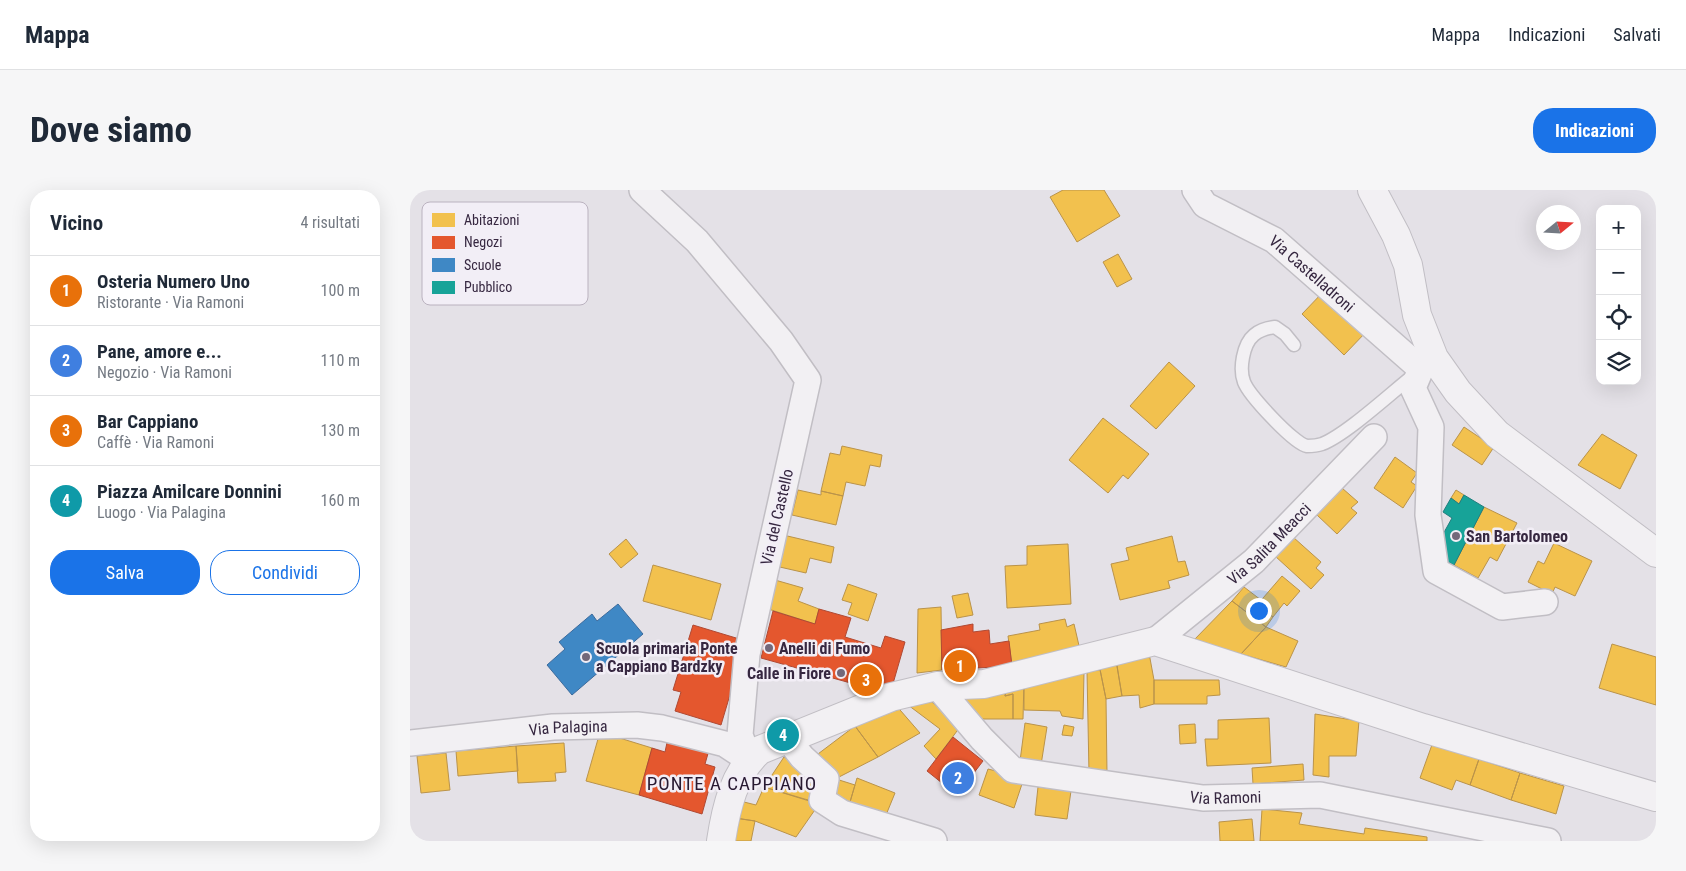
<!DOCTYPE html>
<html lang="it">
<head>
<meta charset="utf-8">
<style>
  body { margin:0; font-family:"Roboto Condensed",sans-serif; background:#f6f6f7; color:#1f2937 }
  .controls { position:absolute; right:15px; top:15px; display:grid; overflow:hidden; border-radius:10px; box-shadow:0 5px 20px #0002 }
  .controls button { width:45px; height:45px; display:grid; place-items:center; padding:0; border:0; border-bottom:1px solid #e0e1e3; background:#fff; color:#1f2937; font:25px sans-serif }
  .compass { position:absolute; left:1126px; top:15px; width:45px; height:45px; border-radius:50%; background:#fff; box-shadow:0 5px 20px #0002; rotate:72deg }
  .you { position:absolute; left:848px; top:420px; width:18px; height:18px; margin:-12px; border:4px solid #fff; border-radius:50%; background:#1a73e8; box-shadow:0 0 0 8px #1a73e833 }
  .badge { display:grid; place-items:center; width:32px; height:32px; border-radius:50%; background:#1a73e8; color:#fff; font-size:16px; font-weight:700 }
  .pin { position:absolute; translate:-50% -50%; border:2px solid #fff; box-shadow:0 1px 5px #0006 }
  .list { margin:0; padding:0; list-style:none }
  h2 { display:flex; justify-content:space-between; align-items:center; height:65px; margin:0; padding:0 20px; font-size:21px }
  h2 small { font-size:16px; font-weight:400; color:#747a83 }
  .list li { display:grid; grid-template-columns:32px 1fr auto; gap:15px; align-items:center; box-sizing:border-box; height:70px; padding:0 20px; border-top:1px solid #e0e1e3 }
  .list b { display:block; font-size:19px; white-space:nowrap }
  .list p { margin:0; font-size:16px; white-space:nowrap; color:#747a83 }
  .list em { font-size:16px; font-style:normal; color:#747a83 }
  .actions { display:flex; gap:10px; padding:15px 20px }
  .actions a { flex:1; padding:11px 0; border:1px solid #1a73e8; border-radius:20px; text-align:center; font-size:18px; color:#1a73e8 }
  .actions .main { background:#1a73e8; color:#fff }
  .icon { flex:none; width:28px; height:28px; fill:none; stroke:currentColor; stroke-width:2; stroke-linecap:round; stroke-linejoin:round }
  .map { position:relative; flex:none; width:1246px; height:651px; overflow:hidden; border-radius:20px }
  header { display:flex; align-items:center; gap:30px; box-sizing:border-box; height:70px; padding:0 25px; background:#fff; border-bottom:1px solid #e0e1e3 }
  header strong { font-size:24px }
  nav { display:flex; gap:28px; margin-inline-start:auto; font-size:18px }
  .intro { display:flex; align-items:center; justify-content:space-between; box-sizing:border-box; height:120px; padding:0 30px }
  h1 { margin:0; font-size:35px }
  .button { padding:12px 22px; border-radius:20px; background:#1a73e8; color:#fff; font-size:18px; font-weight:700 }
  main { display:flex; gap:30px; padding:0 30px }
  aside { flex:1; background:#fff; border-radius:20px; box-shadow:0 5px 20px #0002 }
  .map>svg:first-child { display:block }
</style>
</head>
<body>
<header>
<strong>Mappa</strong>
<nav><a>Mappa</a><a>Indicazioni</a><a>Salvati</a></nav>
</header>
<div class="intro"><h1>Dove siamo</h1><a class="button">Indicazioni</a></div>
<main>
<aside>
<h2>Vicino<small>4 risultati</small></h2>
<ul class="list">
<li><span class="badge" style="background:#e8710a">1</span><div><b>Osteria Numero Uno</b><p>Ristorante · Via Ramoni</p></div><em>100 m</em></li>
<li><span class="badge" style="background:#3f7fe0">2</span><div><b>Pane, amore e...</b><p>Negozio · Via Ramoni</p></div><em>110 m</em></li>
<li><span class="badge" style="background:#e8710a">3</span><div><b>Bar Cappiano</b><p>Caffè · Via Ramoni</p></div><em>130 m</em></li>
<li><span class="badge" style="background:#0f9aa8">4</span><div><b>Piazza Amilcare Donnini</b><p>Luogo · Via Palagina</p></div><em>160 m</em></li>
</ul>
<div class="actions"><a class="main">Salva</a><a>Condividi</a></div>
</aside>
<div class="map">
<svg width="1246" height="651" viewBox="0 0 1246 651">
  <rect width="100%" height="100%" fill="#e4e1e7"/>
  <path fill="#f2c14e" stroke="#ba934a" d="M 653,0 L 694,0 L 710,26 L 667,52 L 640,7 Z
    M 708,64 L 722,89 L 707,97 L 693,72 Z
    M 915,100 L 957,141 L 934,165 L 892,124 Z
    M 759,172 L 785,196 L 746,239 L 720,216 Z
    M 693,228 L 739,264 L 718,289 L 713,285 L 698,303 L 659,270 Z
    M 1054,237 L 1084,257 L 1072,275 L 1042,255 Z
    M 1192,244 L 1227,265 L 1210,299 L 1168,275 Z
    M 432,256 L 472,265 L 470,277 L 460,275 L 455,296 L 436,292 L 433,306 L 411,301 L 420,263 L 430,265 Z
    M 985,267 L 1007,283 L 1001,292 L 1007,296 L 993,318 L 964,298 Z
    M 932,298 L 948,312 L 941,318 L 947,323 L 927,344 L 907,325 Z
    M 388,300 L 411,305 L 411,301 L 433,306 L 426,335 L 382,325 Z
    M 1046,300 L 1054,305 L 1049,314 L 1041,308 Z
    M 1074,317 L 1107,333 L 1087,371 L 1080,367 L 1068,388 L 1044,375 Z
    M 369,344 L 424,357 L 421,373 L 400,368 L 396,383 L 361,375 Z
    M 762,346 L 768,372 L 775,371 L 779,385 L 758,391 L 760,398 L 710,410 L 701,374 L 719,370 L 716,358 Z
    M 883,347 L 911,372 L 906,378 L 914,385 L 901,399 L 865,366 Z
    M 216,349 L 228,364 L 211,378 L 199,364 Z
    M 1144,353 L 1182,371 L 1165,406 L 1145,397 L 1142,404 L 1118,392 L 1128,371 L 1134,374 Z
    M 658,354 L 661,414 L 597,418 L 595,376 L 617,375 L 617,356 Z
    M 243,375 L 311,394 L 301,430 L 233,411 Z
    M 872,386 L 890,401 L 877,416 L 874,413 L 863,427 L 847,415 Z
    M 358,388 L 393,398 L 388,411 L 409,419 L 405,434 L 349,416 Z
    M 438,394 L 467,404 L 458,431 L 438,424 L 442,413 L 432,410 Z
    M 834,397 L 851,410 L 847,415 L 863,427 L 856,437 L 822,411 Z
    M 558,403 L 563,425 L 547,428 L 542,406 Z
    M 822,411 L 856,437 L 831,464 L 783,451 Z
    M 531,417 L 532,480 L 507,483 L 508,419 Z
    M 655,429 L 657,437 L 664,434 L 670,460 L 602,476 L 598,446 L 630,440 L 629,434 Z
    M 856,437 L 888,451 L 876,477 L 831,464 Z
    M 1202,454 L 1246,467 L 1246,515 L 1189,498 Z
    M 739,463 L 744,490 L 744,514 L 730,518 L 729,505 L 712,506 L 706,470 Z
    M 706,470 L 712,506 L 696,509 L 689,474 Z
    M 690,480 L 696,509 L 697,583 L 679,583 L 677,481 Z
    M 674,482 L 673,529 L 652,526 L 650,521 L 614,520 L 614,490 Z
    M 614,490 L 613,529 L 603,529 L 603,504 L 595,506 L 597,493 Z
    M 744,490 L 809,490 L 810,505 L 797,506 L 797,514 L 744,514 Z
    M 597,493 L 595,506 L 603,504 L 603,529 L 562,529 L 548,499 Z
    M 514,505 L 550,537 L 526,569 L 514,556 L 530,539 L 494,512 Z
    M 484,513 L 510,543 L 468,567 L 445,536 Z
    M 905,524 L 949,531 L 946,566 L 919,566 L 919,587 L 903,585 Z
    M 859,528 L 861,573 L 797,576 L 795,549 L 808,549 L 808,530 Z
    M 615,533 L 637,537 L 631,575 L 610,571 Z
    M 785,534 L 786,553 L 770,554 L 769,535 Z
    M 654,535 L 664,537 L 662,546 L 652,545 Z
    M 445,536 L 468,567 L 429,587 L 414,583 L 400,570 Z
    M 190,542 L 242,558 L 229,605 L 176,591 Z
    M 1023,552 L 1069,569 L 1060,595 L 1046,590 L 1042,600 L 1010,588 Z
    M 154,553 L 156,582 L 145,583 L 146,591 L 108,593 L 106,556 Z
    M 106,556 L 108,581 L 48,586 L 46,561 Z
    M 36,563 L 40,600 L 11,603 L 7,566 Z
    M 374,567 L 410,592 L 398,610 L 354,597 Z
    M 1069,569 L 1110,583 L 1101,610 L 1060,595 Z
    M 893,574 L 894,590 L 843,594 L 842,578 Z
    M 578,579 L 614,588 L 604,618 L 569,605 Z
    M 1110,583 L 1154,596 L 1146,624 L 1101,610 Z
    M 447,588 L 485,603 L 476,625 L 440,612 Z
    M 426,589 L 445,595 L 440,612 L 420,601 Z
    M 354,597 L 409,614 L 386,647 L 345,631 L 325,628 L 334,612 L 346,615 Z
    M 628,597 L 661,601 L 657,629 L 625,625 Z
    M 852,619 L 892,623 L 889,634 L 954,644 L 955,638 L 1017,647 L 1017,651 L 850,651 Z
    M 325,628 L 345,631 L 341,651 L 320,651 Z
    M 842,629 L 844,651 L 810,651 L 809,632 Z"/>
  <path fill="#e4572e" stroke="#b04933" d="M 409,419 L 441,428 L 435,447 L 471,458 L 475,446 L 495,452 L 480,504 L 351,468 L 363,421 L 405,434 Z
    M 563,434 L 563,442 L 579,440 L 580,454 L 599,451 L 602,476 L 532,480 L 531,440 Z
    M 283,435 L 336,451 L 311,535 L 265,521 L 271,502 L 263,500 Z
    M 543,547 L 573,571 L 547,605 L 517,581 Z
    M 258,548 L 299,560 L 295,574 L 305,577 L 292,624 L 229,605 L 242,558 L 255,562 Z"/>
  <path fill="#3f88c5" stroke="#3c6b9d" d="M 208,414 L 233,444 L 162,505 L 137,475 L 155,459 L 149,452 L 182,424 L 187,431 Z"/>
  <path fill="#17a398" stroke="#207e7e" d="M 1054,305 L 1074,317 L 1044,375 L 1022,364 L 1042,328 L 1033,322 L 1041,308 L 1049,314 Z"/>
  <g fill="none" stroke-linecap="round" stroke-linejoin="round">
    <defs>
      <path id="service" d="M 884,155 L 875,144 L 865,137 C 857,138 850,140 844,145 C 833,154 829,179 834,192 C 839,205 884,254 897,256 C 901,256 909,255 912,254 C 936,245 982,202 1004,185"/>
      <g id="minor">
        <path d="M 232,0 L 287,51 L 371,151 L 398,190 L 337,464 L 330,545 L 339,570"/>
        <path id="s1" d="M 785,0 L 795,15 L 864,50 L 1011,179"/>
        <path d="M 1024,168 L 1011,179 L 1003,198 L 1021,237 L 1018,325 L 1026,381 L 1092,417 L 1135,412"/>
        <path id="s2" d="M 745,451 L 844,371 L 964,247"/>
        <path id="s3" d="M 527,496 L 572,549 L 603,580 L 793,608 L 910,605 L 1138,651"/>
        <path d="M 377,548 L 392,567 L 416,589 L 412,610 L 432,623 L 524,651"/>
        <path id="s4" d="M 0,553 L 143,537 L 227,535 L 252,538 L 315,554 L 339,570"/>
      </g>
      <path id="tertiary" d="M 962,0 L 986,45 L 998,75 L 1007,125 L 1024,168 L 1048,202 L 1087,244 L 1246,363
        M 311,651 C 316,618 324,582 350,560 L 481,507 L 527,496 L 574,494 L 745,451 L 1013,538 L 1246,607"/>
    </defs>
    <use href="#service" stroke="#c1bec4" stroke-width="15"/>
    <use href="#minor" stroke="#c1bec4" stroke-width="28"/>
    <use href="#tertiary" stroke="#c1bec4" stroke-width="30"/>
    <use href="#service" stroke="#f2f0f3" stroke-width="12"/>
    <use href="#minor" stroke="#f2f0f3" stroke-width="25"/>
    <use href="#tertiary" stroke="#f2f0f3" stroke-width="28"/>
  </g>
  <g fill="#73687a" stroke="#f2eef6" stroke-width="2">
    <circle cx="1046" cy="346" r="5"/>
    <circle cx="359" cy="458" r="5"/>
    <circle cx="176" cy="467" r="5"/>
    <circle cx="431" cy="483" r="5"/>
  </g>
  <g text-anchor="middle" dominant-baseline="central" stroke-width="5" stroke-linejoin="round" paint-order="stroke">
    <g font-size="16" fill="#362740" stroke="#f2eef6">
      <text stroke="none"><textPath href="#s1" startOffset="146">Via Castelladroni</textPath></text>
      <text transform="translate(367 327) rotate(-77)">Via del Castello</text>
      <text stroke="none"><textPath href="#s2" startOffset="150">Via Salita Meacci</textPath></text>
      <text stroke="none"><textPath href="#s4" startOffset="159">Via Palagina</textPath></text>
      <text stroke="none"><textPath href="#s3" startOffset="328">Via Ramoni</textPath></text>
    </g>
    <g font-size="16" font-weight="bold" fill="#362740" stroke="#f2eef6" text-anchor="start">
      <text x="1056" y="346">San Bartolomeo</text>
      <text x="186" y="458">Scuola primaria Ponte<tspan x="186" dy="18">a Cappiano Bardzky</tspan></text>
      <text x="369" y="458">Anelli di Fumo</text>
      <text x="421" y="483" text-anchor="end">Calle in Fiore</text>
    </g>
    <g font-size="19" letter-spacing="1" fill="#281931" stroke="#f2eef6">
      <text x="322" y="593">PONTE A CAPPIANO</text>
    </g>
  </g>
  <rect x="12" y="12" width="166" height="103" rx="8" fill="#f2eef6" stroke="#bab2bf" stroke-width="1"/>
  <rect x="22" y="23" width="23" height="14" fill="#f2c14e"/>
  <rect x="22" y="46" width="23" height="13" fill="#e4572e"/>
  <rect x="22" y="68" width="23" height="14" fill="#3f88c5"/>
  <rect x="22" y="91" width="23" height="13" fill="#17a398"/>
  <g font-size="14" fill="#362740">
    <text x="54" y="35">Abitazioni</text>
    <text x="54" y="57">Negozi</text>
    <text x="54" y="80">Scuole</text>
    <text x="54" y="102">Pubblico</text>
  </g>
</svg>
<div class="controls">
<button>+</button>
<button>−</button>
<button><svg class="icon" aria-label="locate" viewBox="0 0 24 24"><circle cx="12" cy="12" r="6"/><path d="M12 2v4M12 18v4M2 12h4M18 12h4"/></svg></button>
<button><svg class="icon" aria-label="layers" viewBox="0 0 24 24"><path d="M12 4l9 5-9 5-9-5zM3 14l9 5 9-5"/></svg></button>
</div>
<svg class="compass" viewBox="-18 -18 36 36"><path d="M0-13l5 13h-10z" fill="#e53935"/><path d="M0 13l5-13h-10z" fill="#747a83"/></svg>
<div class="you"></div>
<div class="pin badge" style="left:550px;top:476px;background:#e8710a">1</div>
<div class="pin badge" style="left:548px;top:588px;background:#3f7fe0">2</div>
<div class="pin badge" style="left:456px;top:490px;background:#e8710a">3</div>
<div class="pin badge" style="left:373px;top:545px;background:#0f9aa8">4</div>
</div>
</main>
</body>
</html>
